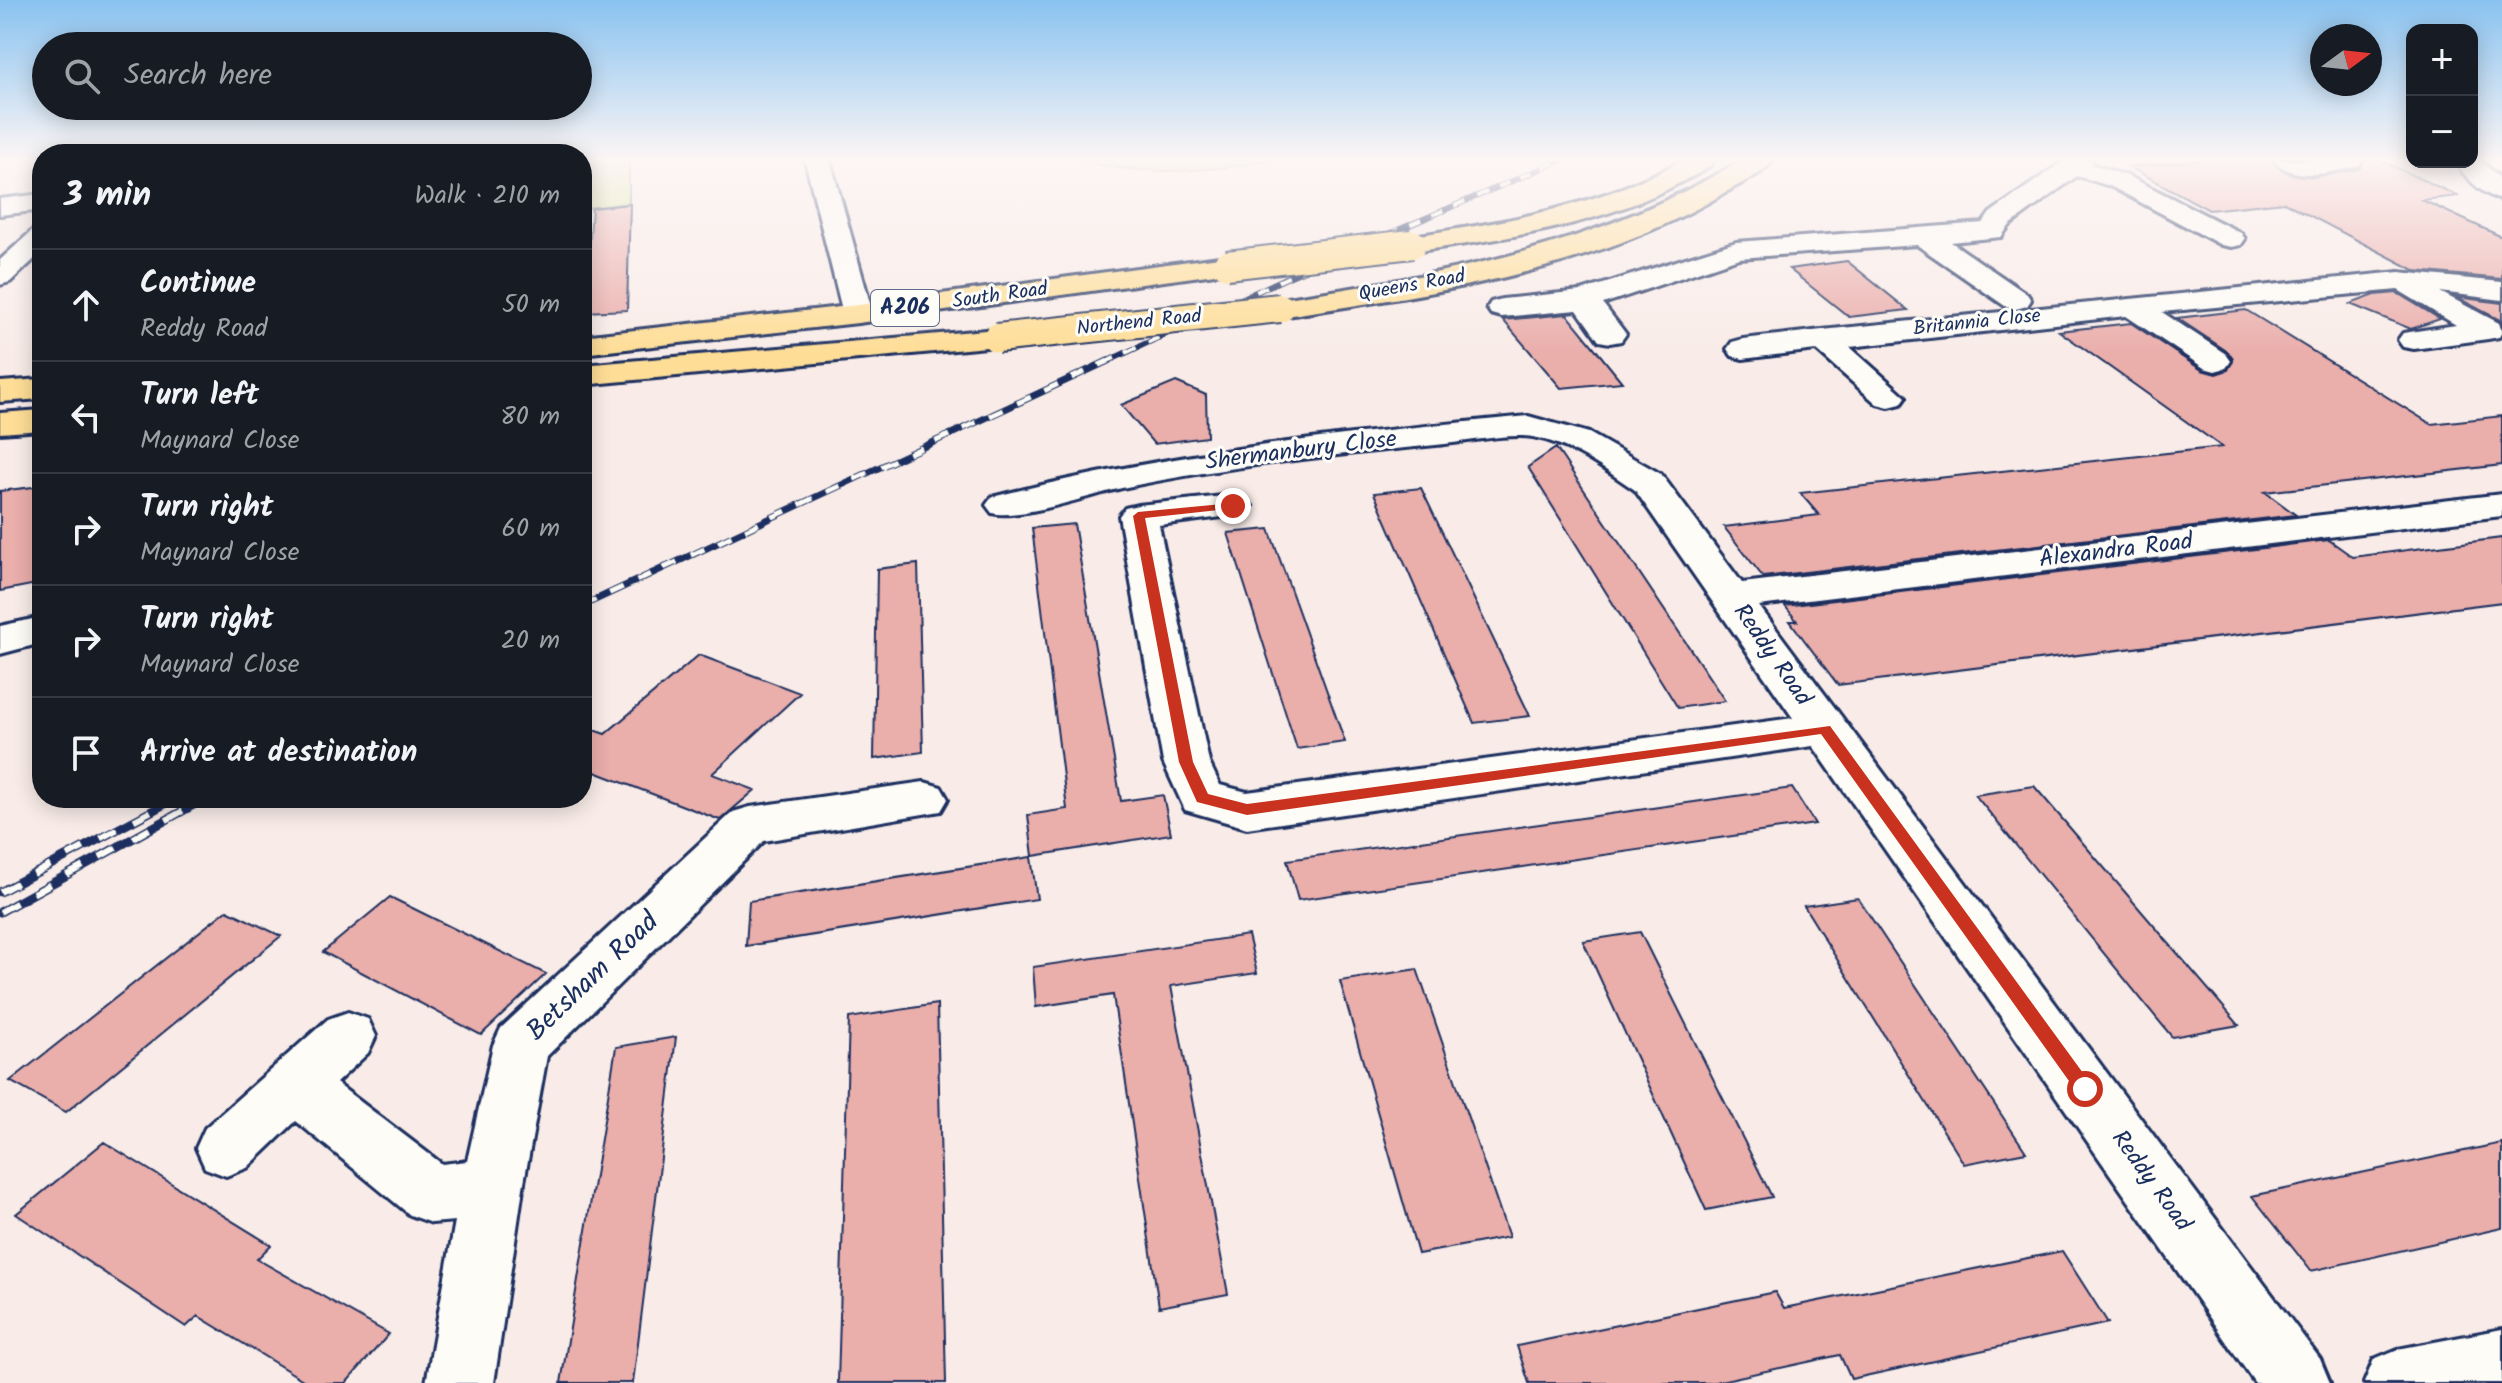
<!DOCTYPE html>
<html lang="en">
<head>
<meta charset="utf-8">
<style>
  body { margin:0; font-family:Kalam,sans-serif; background:#242831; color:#f1f3f6 }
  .controls { position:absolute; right:24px; top:24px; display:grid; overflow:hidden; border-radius:16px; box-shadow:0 4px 20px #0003 }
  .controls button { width:72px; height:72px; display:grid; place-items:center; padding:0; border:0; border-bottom:2px solid #363941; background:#171b24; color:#f1f3f6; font:40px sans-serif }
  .compass { position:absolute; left:2310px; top:24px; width:72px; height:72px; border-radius:50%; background:#171b24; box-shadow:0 4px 20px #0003; rotate:75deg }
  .stop { position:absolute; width:24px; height:24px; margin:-18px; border:6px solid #c8321e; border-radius:50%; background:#fff }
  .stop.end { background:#c8321e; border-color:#fff; box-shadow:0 2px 8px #0008 }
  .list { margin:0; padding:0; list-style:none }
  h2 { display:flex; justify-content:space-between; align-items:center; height:104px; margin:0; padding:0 32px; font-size:34px }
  h2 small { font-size:26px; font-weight:400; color:#9ea1a6 }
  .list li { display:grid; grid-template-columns:52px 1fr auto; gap:24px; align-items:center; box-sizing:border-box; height:112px; padding:0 32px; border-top:2px solid #363941 }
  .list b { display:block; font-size:30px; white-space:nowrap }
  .list p { margin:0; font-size:26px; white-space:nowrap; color:#9ea1a6 }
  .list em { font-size:26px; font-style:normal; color:#9ea1a6 }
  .icon { flex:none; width:44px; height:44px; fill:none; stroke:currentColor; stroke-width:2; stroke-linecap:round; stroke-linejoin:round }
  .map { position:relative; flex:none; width:2502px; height:1383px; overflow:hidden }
  .search { position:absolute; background:#171b24; box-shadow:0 4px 20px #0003; left:32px; top:32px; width:560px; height:88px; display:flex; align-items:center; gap:20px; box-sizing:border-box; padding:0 28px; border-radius:44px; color:#9ea1a6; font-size:30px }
  .panel { position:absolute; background:#171b24; box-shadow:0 4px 20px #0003; left:32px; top:144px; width:560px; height:664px; border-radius:32px }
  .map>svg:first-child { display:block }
</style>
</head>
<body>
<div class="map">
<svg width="2502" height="1383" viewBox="0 0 2502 1383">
  <rect width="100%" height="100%" fill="#f9ece8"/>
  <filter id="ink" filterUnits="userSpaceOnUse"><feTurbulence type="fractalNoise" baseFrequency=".0125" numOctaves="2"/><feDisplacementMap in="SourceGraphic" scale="16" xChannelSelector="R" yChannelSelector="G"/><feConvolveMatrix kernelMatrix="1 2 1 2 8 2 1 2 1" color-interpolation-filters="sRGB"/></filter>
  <g filter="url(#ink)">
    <path fill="#d5e396" stroke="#78897a" stroke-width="2" d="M 582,160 L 629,160 L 629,203 L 582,209 Z
      M 1078,160 L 1271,160 C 1207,172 1142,177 1078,160 Z"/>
    <path fill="#eaaeab" stroke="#1b2f5e" stroke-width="2" d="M 2202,160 L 2271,160 L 2290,174 L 2313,177 L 2359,169 L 2365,160 L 2380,160 L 2458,196 L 2422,200 L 2502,237 L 2502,279 L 2416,271 L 2284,202 L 2209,210 L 2129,167 Z
      M 630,204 L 627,310 L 585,312 L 592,208 Z
      M 1847,261 L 1908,310 L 1849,317 L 1789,269 Z
      M 2397,293 L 2440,319 L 2411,329 L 2350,304 L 2375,295 Z
      M 2456,297 L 2502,303 L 2502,323 L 2500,320 Z
      M 2246,310 L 2431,424 L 2502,416 L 2502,465 L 2265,492 L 2296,515 L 1763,577 L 1724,527 L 1819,515 L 1800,493 L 2222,447 L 2059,331 L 2131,323 L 2202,370 L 2216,374 L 2228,370 L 2233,359 L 2228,352 L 2177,318 Z
      M 1567,314 L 1622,382 L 1561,388 L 1503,320 Z
      M 1176,382 L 1206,395 L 1207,437 L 1154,444 L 1121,405 Z
      M 1556,448 L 1725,701 L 1678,708 L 1528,467 Z
      M 42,486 L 42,583 L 0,591 L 0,491 Z
      M 1421,488 L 1530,716 L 1474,723 L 1374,493 Z
      M 1074,524 L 1121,801 L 1163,795 L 1171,834 L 1033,856 L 1028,815 L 1067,809 L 1032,528 Z
      M 1269,529 L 1345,742 L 1297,749 L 1228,533 Z
      M 2502,538 L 2502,602 L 1838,685 L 1790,621 L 1797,621 L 1785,606 L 2329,540 L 2353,557 Z
      M 918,564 L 923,752 L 874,759 L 877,569 Z
      M 699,655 L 800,693 L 712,774 L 755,790 L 720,820 L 582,767 L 582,726 L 605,734 Z
      M 2034,786 L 2239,1025 L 2172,1037 L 1975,795 Z
      M 1792,788 L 1815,824 L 1298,900 L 1287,860 Z
      M 1031,857 L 1037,899 L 746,946 L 749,901 Z
      M 390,897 L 546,974 L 481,1035 L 323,952 Z
      M 1858,898 L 2026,1152 L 1964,1164 L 1804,906 Z
      M 227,910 L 281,936 L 66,1112 L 10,1081 Z
      M 1640,932 L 1772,1197 L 1706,1210 L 1583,941 Z
      M 1248,935 L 1257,973 L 1171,986 L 1228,1294 L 1159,1307 L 1113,995 L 1036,1007 L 1033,967 Z
      M 1417,969 L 1509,1237 L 1418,1254 L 1340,981 Z
      M 937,1004 L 946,1383 L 838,1383 L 849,1018 Z
      M 676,1037 L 633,1383 L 561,1383 L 616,1047 Z
      M 104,1142 L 271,1245 L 257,1259 L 389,1334 L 346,1383 L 308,1383 L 198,1316 L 186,1327 L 16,1214 Z
      M 2502,1143 L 2502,1228 L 2311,1271 L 2252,1196 Z
      M 2062,1251 L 2108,1323 L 1851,1379 L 1840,1355 L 1711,1383 L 1529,1383 L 1517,1346 L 1775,1292 L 1784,1308 Z"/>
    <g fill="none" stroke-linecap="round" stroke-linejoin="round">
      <defs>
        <path id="minor" d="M 805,160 L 830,160 L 873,314 L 869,320 L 858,323 L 847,320 L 843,314 Z
          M 2065,160 L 2093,160 L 2091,164 L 2128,176 L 2241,233 L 2245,239 L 2241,245 L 2231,247 L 2221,245 L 2110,186 L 2077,176 L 2010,225 L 2001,237 L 1951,242 L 2027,294 L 2031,300 L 2027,306 L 2016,309 L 2005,306 L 1917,245 L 1739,258 L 1603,304 L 1626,334 L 1621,341 L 1610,343 L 1599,341 L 1577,310 L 1502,317 L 1491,314 L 1487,308 L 1491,302 L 1502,299 L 1581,291 L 1736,242 L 1983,223 L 1990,213 Z
          M 2274,160 L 2361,160 L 2362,161 L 2358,166 C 2333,172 2292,183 2274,160 Z
          M 2480,160 L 2502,180 L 2502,200 C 2482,195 2467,179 2455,162 Z
          M 42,194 L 42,210 L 0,215 L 0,199 Z
          M 42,229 L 42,252 L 10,282 L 0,285 L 0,260 L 32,231 Z
          M 2399,272 L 2502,282 L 2502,300 L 2440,292 L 2499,323 L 2502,332 L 2499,337 L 2488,339 L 2414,349 L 2403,347 L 2398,340 L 2403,333 L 2456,325 L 2398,290 L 2162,312 L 2226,354 L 2231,361 L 2226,368 L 2215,371 L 2204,368 L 2126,316 L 1850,347 L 1906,397 L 1901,404 L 1889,407 L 1877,404 L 1816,350 L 1743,359 L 1732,356 L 1727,349 L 1732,342 L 1743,339 L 1822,330 Z
          M 1528,416 L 1589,433 L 1661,474 L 1742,583 L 2502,494 L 2502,516 L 1759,606 L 2320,1359 L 2330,1383 L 2255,1383 L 1813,746 L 1247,828 L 1185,810 L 1163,762 L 1119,516 L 1125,508 L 1138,505 L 1233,495 L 1246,498 L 1252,506 L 1246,514 L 1159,525 L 1209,762 L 1220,785 L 1247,792 L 1793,718 L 1635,490 C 1604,469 1571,444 1533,437 C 1506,433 1464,443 1436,445 C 1331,455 1225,466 1122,488 C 1091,495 1019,520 992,513 L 986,505 L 992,497 C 1168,452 1347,433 1528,416 Z
          M 42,617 L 42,643 L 0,654 L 0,626 Z
          M 924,782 L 941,787 L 948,799 L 941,811 L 764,841 L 547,1056 L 523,1188 L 494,1383 L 426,1383 L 455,1221 L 432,1223 L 410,1215 L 296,1121 L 247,1168 L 226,1176 L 205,1168 L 196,1148 L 205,1128 L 328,1019 L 348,1012 L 368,1019 L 376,1036 L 368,1053 L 336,1083 L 442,1164 L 467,1161 L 493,1045 L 501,1028 L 733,812 L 750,807 Z
          M 2502,1329 L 2502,1383 L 2364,1383 L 2374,1359 L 2398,1349 Z"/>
        <path id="major" d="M 1683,160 L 1715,160 C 1708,170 1695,175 1685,180 C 1603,226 1504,239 1412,252 L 1402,250 L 1398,244 L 1402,238 L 1412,236 C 1507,222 1599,206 1683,160 Z
          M 1742,160 L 1773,160 C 1764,174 1742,182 1728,191 C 1595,272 1431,294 1280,317 L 1269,314 L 1265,308 L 1269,302 L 1280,299 C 1448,274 1594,248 1742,160 Z
          M 1227,256 L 1237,259 L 1241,265 L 1237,271 L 858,323 L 582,354 L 582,336 L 858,305 Z
          M 997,329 L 1008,331 L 1013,338 L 1008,345 L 582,385 L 582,365 Z
          M 42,379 L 42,399 L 0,402 L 0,382 Z
          M 42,410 L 42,430 L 0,433 L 0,413 Z"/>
      </defs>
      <use href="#minor" stroke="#1b2f5e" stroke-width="6"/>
      <use href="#major" stroke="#1b2f5e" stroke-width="6"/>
      <use href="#minor" fill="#fdfcf7" fill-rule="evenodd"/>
      <use href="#major" fill="#fedd96" fill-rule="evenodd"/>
      <defs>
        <path id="rail-far2" d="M 1104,363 L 1286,278 L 1561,160"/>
        <path id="rail-far1" d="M 582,606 L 1108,361"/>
        <path id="rail" d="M 0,892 L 176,798
          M 0,912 L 206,798"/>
      </defs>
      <use href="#rail-far2" stroke="#1b2f5e" stroke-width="6"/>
      <use href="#rail-far1" stroke="#1b2f5e" stroke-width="7"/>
      <use href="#rail" stroke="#1b2f5e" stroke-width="9"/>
      <use href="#rail-far2" stroke="#fdfcf7" stroke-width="4" stroke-dasharray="12" stroke-linecap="butt"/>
      <use href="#rail-far1" stroke="#fdfcf7" stroke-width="5" stroke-dasharray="15" stroke-linecap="butt"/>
      <use href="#rail" stroke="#fdfcf7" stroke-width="6" stroke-dasharray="19" stroke-linecap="butt"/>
      <defs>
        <path id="major-bridge" d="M 1227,265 L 1412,244
          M 997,338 L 1280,308"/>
      </defs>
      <use href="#major-bridge" stroke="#1b2f5e" stroke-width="32" stroke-linecap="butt"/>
      <use href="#major-bridge" stroke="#fedd96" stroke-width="28"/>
    </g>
  </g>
  <linearGradient id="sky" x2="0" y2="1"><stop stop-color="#89c2f0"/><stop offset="0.45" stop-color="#fcf6f5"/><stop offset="1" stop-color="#fcf6f5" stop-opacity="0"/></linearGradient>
  <rect width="2502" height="354" fill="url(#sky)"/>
  <path fill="#c8321e" d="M 1233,503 L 1239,506 L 1237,508 L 1145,518 L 1193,762 L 1208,794 L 1247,804 L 1830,726 L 2091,1084 L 2094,1089 L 2091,1095 L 2079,1095 L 1821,734 L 1247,815 L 1197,802 L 1179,762 L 1133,516 L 1138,512 Z"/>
  <g text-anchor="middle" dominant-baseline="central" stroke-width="6" stroke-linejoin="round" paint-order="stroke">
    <g font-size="20" fill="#1b2f5e" stroke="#fdfcf7">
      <text transform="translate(1412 286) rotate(-10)">Queens Road</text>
      <text transform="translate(1000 296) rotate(-8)">South Road</text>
      <text transform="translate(1139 323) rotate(-6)">Northend Road</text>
      <text transform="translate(1977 323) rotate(-6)">Britannia Close</text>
    </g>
    <rect fill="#fdfcf7" stroke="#5f6c8c" stroke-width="2" x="871" y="290" width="68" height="36" rx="6"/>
    <g font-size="22" font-weight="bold" fill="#1b2f5e">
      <text x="905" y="308">A206</text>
    </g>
    <g font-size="24" fill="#1b2f5e" stroke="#fdfcf7">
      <text transform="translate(1301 451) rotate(-7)">Shermanbury Close</text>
      <text transform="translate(2116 551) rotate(-7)">Alexandra Road</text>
      <text transform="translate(1772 655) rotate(55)">Reddy Road</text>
      <text transform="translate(2151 1181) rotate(54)">Reddy Road</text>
    </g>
    <g font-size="28" fill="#1b2f5e" stroke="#fdfcf7">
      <text transform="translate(593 977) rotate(-44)">Betsham Road</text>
    </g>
  </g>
</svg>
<div class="controls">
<button>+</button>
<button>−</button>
</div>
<svg class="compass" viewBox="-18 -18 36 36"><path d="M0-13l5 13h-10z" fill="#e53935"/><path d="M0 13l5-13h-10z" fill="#9ea1a6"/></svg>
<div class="stop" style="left:2085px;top:1089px"></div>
<div class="stop end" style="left:1233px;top:506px"></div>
<div class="search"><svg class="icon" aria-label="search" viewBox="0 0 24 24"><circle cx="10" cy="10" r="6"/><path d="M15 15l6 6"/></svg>Search here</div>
<section class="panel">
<h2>3 min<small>Walk · 210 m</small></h2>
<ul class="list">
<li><svg class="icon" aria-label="ahead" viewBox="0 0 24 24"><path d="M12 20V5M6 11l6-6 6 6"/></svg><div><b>Continue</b><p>Reddy Road</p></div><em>50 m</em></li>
<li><svg class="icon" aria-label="left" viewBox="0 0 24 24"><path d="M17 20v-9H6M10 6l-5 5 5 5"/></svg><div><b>Turn left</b><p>Maynard Close</p></div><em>80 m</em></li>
<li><svg class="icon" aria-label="right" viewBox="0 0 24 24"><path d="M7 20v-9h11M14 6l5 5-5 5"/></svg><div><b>Turn right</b><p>Maynard Close</p></div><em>60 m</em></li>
<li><svg class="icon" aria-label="right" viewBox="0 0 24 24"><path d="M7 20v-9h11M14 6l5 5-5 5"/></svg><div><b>Turn right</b><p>Maynard Close</p></div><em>20 m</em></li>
<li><svg class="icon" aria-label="arrive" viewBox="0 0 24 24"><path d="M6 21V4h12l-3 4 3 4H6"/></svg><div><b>Arrive at destination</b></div></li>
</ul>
</section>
</div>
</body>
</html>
